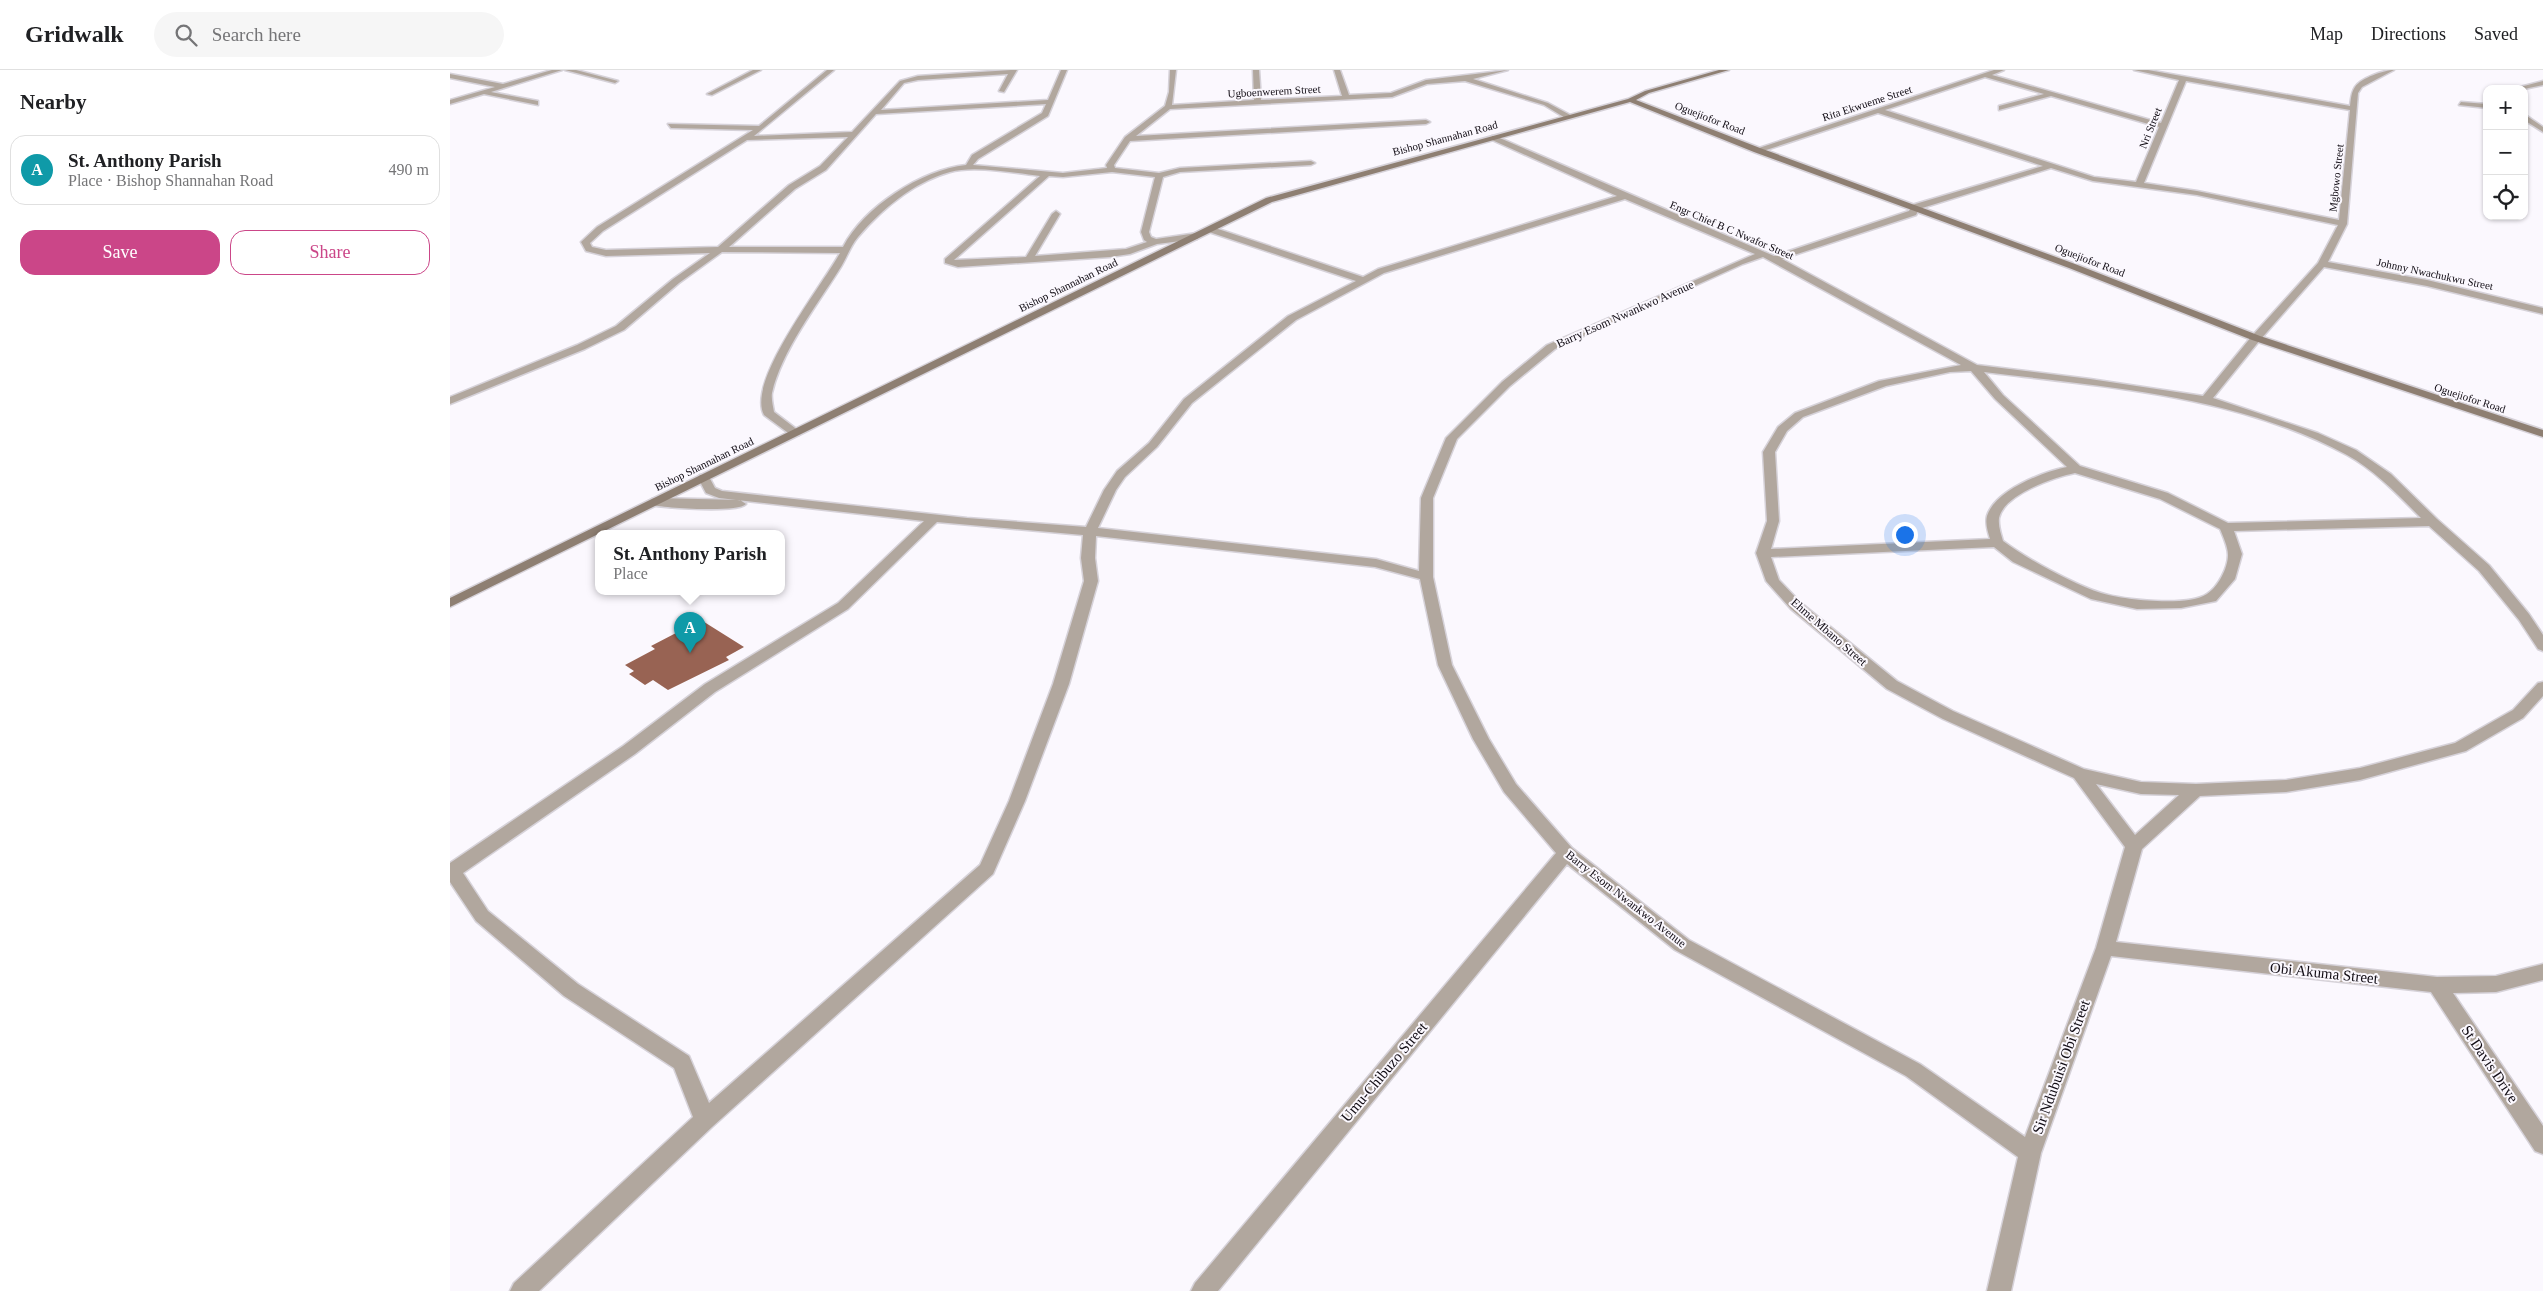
<!DOCTYPE html>
<html lang="en">
<head>
<meta charset="utf-8">
<style>
  body { margin:0; font-family:Georgia,serif; background:#f6f6f6; color:#202124 }
  .controls { position:absolute; right:15px; top:15px; display:grid; overflow:hidden; border-radius:10px; box-shadow:0 1px 4px #0004 }
  .controls button { width:45px; height:45px; display:grid; place-items:center; padding:0; border:0; border-bottom:1px solid #e0e0e0; background:#fff; color:#202124; font:25px sans-serif }
  .you { position:absolute; left:1454px; top:464px; width:18px; height:18px; margin:-12px; border:4px solid #fff; border-radius:50%; background:#1a73e8; box-shadow:0 0 0 8px #1a73e833 }
  .badge { display:grid; place-items:center; width:32px; height:32px; border-radius:50%; background:#cb4688; color:#fff; font-size:16px; font-weight:700 }
  .pin { position:absolute; translate:-50% -41px; filter:drop-shadow(0 1px 2px #0008) }
  .pin::after { content:''; position:absolute; top:26px; width:18px; height:15px; background:inherit; clip-path:polygon(0 0,100% 0,50% 100%) }
  .popup { position:absolute; left:145px; top:460px; width:190px; height:65px; box-sizing:border-box; display:grid; place-content:center; border-radius:10px; background:#fff; filter:drop-shadow(0 1px 4px #0005); font-size:16px; white-space:nowrap; color:#757577 }
  .popup b { font-size:19px; color:#202124 }
  .popup::after { content:''; position:absolute; left:50%; top:100%; margin-left:-10px; border:10px solid transparent; border-top-color:#fff }
  .list { margin:0; padding:0; list-style:none }
  h2 { display:flex; justify-content:space-between; align-items:center; height:65px; margin:0; padding:0 20px; font-size:21px }
  h2 small { font-size:16px; font-weight:400; color:#757577 }
  .list li { display:grid; grid-template-columns:32px 1fr auto; gap:15px; align-items:center; box-sizing:border-box; height:70px; margin:0 10px 10px; padding:0 10px; border:1px solid #e0e0e0; border-radius:15px }
  .list b { display:block; font-size:19px; white-space:nowrap }
  .list p { margin:0; font-size:16px; white-space:nowrap; color:#757577 }
  .list em { font-size:16px; font-style:normal; color:#757577 }
  .actions { display:flex; gap:10px; padding:15px 20px }
  .actions a { flex:1; padding:11px 0; border:1px solid #cb4688; border-radius:15px; text-align:center; font-size:18px; color:#cb4688 }
  .actions .main { background:#cb4688; color:#fff }
  .icon { flex:none; width:28px; height:28px; fill:none; stroke:currentColor; stroke-width:2; stroke-linecap:round; stroke-linejoin:round }
  .map { position:relative; flex:none; width:2093px; height:1221px; overflow:hidden }
  header { display:flex; align-items:center; gap:30px; box-sizing:border-box; height:70px; padding:0 25px; background:#fff; border-bottom:1px solid #e0e0e0 }
  header strong { font-size:24px }
  nav { display:flex; gap:28px; margin-inline-start:auto; font-size:18px }
  .search { width:350px; height:45px; background:#f6f6f6; display:flex; align-items:center; gap:12px; box-sizing:border-box; padding:0 18px; border-radius:28px; color:#757577; font-size:19px }
  main { display:flex }
  aside { flex:1; background:#fff }
  .map>svg:first-child { display:block }
</style>
</head>
<body>
<header>
<strong>Gridwalk</strong>
<div class="search"><svg class="icon" aria-label="search" viewBox="0 0 24 24"><circle cx="10" cy="10" r="6"/><path d="M15 15l6 6"/></svg>Search here</div>
<nav><a>Map</a><a>Directions</a><a>Saved</a></nav>
</header>
<main>
<aside>
<h2>Nearby<small></small></h2>
<ul class="list">
<li><span class="badge" style="background:#0f9aa8">A</span><div><b>St. Anthony Parish</b><p>Place · Bishop Shannahan Road</p></div><em>490 m</em></li>
</ul>
<div class="actions"><a class="main">Save</a><a>Share</a></div>
</aside>
<div class="map">
<svg width="2093" height="1221" viewBox="0 0 2093 1221">
  <rect width="100%" height="100%" fill="#fbf8fe"/>
  <path fill="#986353" d="M 251,550 L 294,577 L 276,587 L 279,590 L 218,620 L 203,610 L 195,615 L 179,604 L 184,601 L 175,595 L 205,579 L 201,576 Z"/>
  <g fill="none" stroke-linecap="round" stroke-linejoin="round">
    <defs>
      <path id="street" d="M 102,0 L 112,0 L 41,22 L 88,31 L 88,35 L 34,24 L 0,34 L 0,30 L 45,17 L 0,8 L 0,4 L 53,14 Z
        M 115,0 L 126,0 L 168,11 L 165,13 Z
        M 303,0 L 311,0 L 262,25 L 257,24 Z
        M 377,0 L 384,0 L 304,66 L 402,62 L 450,11 L 468,6 L 561,0 L 567,0 L 554,22 L 549,21 L 558,4 L 468,10 L 454,13 L 431,40 L 598,30 L 611,0 L 617,0 L 598,46 L 528,89 L 523,95 L 613,103 L 657,98 L 656,95 L 675,67 L 715,36 L 719,22 L 720,0 L 726,0 L 722,35 L 804,30 L 803,0 L 809,0 L 811,30 L 892,26 L 884,0 L 890,0 L 899,25 L 941,23 L 976,10 L 1058,0 L 1023,9 L 1098,33 L 1124,47 L 1117,49 L 1094,35 L 1015,11 L 977,14 L 942,27 L 720,39 L 686,66 L 976,50 L 980,52 L 976,54 L 680,71 L 664,95 L 665,98 L 709,103 L 730,98 L 861,91 L 865,93 L 861,95 L 730,102 L 713,107 L 699,162 L 701,167 L 706,169 L 747,163 L 751,166 L 747,169 L 707,174 L 680,184 L 660,187 L 508,197 L 495,193 L 495,189 L 590,106 C 564,103 524,95 500,102 C 464,112 432,139 408,167 C 400,176 396,190 389,200 C 367,235 331,282 322,323 C 321,328 323,336 324,342 L 349,361 L 349,365 L 341,365 L 314,345 C 296,311 372,216 390,183 L 272,182 L 229,213 L 174,260 L 135,279 L 0,334 L 0,327 L 127,275 L 166,256 L 223,209 L 260,183 L 156,186 L 136,181 L 131,172 L 147,157 L 303,60 L 221,58 L 218,54 L 309,56 ZM 596,34 L 592,43 L 522,85 L 516,95 C 471,100 414,137 393,177 L 279,177 L 345,119 L 376,100 L 426,44 ZM 398,67 L 370,96 L 339,115 L 268,177 L 156,180 L 142,177 L 140,173 L 153,161 L 297,70 ZM 662,102 L 705,107 L 691,162 L 694,170 L 697,172 L 676,179 L 585,186 L 610,144 L 606,141 L 602,144 L 576,187 L 504,190 L 599,106 L 613,107 Z
        M 1544,0 L 1554,0 L 1542,5 L 1711,53 L 1729,10 L 1684,0 L 1698,0 L 1900,36 C 1901,29 1901,23 1905,17 C 1911,8 1934,0 1944,0 L 1912,17 L 1908,23 L 1897,154 L 1878,192 L 1977,210 L 2093,238 L 2093,244 L 1977,216 L 1874,197 L 1810,270 L 1763,328 L 1868,363 L 1906,380 L 1941,404 L 1987,449 L 2039,495 L 2079,544 L 2093,565 L 2093,581 L 2088,579 L 2069,550 L 2029,501 L 1979,456 L 1784,461 L 1792,484 L 1785,509 L 1766,531 L 1731,538 L 1687,539 L 1641,529 L 1563,492 L 1544,477 L 1321,487 L 1329,510 L 1351,533 L 1447,611 L 1503,641 L 1634,699 L 1691,712 L 1746,714 L 1836,710 L 1910,698 L 2005,673 L 2063,640 L 2088,613 L 2093,612 L 2093,626 L 2073,648 L 2016,681 L 1910,710 L 1836,722 L 1750,726 L 1692,779 L 1666,872 L 1987,907 L 2046,906 L 2093,894 L 2093,910 L 2046,922 L 2003,923 L 2093,1056 L 2093,1084 L 2085,1081 L 1981,922 L 1661,886 L 1591,1083 L 1561,1221 L 1537,1221 L 1568,1087 L 1456,1006 L 1225,880 L 1117,794 L 768,1221 L 741,1221 L 745,1213 L 1106,783 L 1054,722 L 1023,669 L 988,595 L 970,509 L 925,497 L 646,466 L 645,488 L 648,511 L 619,614 L 575,731 L 543,804 L 262,1057 L 89,1221 L 60,1221 L 64,1213 L 243,1047 L 224,998 L 114,926 L 26,851 L 0,812 L 0,793 L 173,676 L 255,614 L 388,533 L 474,451 L 269,428 L 256,423 L 248,408 L 250,405 L 258,405 L 265,418 L 272,421 L 517,448 L 636,457 L 654,420 L 667,401 L 699,373 L 734,329 L 838,246 L 906,211 L 759,162 L 759,158 L 765,158 L 913,207 L 928,199 L 1167,126 L 1042,70 L 1042,66 L 1045,66 L 1324,186 L 1459,141 L 1462,135 L 1593,96 L 1428,43 L 1310,82 L 1303,80 ZM 1535,7 L 1594,24 L 1549,36 L 1549,40 L 1601,26 L 1709,57 L 1686,112 L 1644,107 L 1435,40 ZM 1736,11 L 1900,40 L 1889,150 L 1747,121 L 1694,113 ZM 1601,98 L 1643,111 L 1747,125 L 1888,155 L 1868,193 L 1802,266 L 1753,326 L 1640,309 L 1527,295 L 1332,189 L 1466,145 L 1469,139 ZM 1175,129 L 1305,184 L 1097,275 L 1052,312 L 996,368 L 971,428 L 969,501 L 926,489 L 648,458 L 666,420 L 675,407 L 707,377 L 742,333 L 846,250 L 934,203 ZM 1313,187 L 1511,295 L 1429,311 L 1345,343 L 1328,357 L 1313,382 L 1317,451 L 1306,483 L 1316,511 L 1341,539 L 1437,619 L 1493,649 L 1624,708 L 1675,777 L 1646,878 L 1575,1067 L 1470,994 L 1239,870 L 1122,778 L 1066,714 L 1039,669 L 1002,595 L 983,507 L 983,428 L 1007,369 L 1060,316 L 1105,279 L 1293,194 ZM 1521,301 L 1545,329 L 1617,397 C 1593,402 1545,420 1537,446 C 1535,454 1538,462 1540,469 L 1321,479 L 1329,451 L 1325,382 L 1337,361 L 1353,347 L 1436,316 L 1500,302 ZM 1534,302 C 1656,317 1786,325 1897,385 C 1926,401 1948,425 1971,448 L 1778,453 L 1718,423 L 1630,396 L 1553,325 ZM 1625,403 L 1710,429 L 1770,459 C 1773,466 1778,477 1778,485 C 1778,498 1768,517 1757,524 C 1738,537 1673,530 1651,523 C 1623,514 1577,489 1553,471 C 1551,464 1548,456 1549,448 C 1554,424 1605,407 1625,403 ZM 487,452 L 633,465 L 631,488 L 634,511 L 603,614 L 559,731 L 530,795 L 259,1033 L 239,986 L 128,914 L 38,841 L 13,803 L 185,684 L 265,622 L 398,539 ZM 1646,714 L 1691,724 L 1729,725 L 1685,765 Z
        M 2093,11 L 2093,15 L 2074,19 L 2070,17 Z
        M 2011,32 L 2037,34 L 2037,38 L 2009,35 Z
        M 2074,44 L 2093,57 L 2093,62 L 2074,50 Z
        M 206,428 L 290,430 L 296,434 C 288,443 216,438 202,435 L 200,432 L 202,429 Z"/>
      <path id="secondary" d="M 1269,0 L 1279,0 L 1199,23 L 1186,30 L 1310,78 L 1625,194 L 1810,266 L 2093,360 L 2093,367 L 1802,270 L 1619,198 L 1304,82 L 1180,32 L 822,132 L 0,537 L 0,528 L 816,128 L 1178,29 L 1195,21 Z"/>
    </defs>
    <use href="#street" stroke="#d6d2d9" stroke-width="3"/>
    <use href="#secondary" stroke="#d6d2d9" stroke-width="3"/>
    <use href="#street" fill="#b1a79e" fill-rule="evenodd"/>
    <use href="#secondary" fill="#8e7f72" fill-rule="evenodd"/>
  </g>
  <g text-anchor="middle" dominant-baseline="central" stroke-width="4" stroke-linejoin="round" paint-order="stroke">
    <g font-size="11" fill="#110c14" stroke="#fbf8fe">
      <text transform="translate(824 21) rotate(-3)">Ugboenwerem Street</text>
      <text transform="translate(1417 33) rotate(-18)">Rita Ekwueme Street</text>
      <text transform="translate(1260 48) rotate(21)">Oguejiofor Road</text>
      <text transform="translate(1700 58) rotate(-68)">Nri Street</text>
      <text transform="translate(995 68) rotate(-15)">Bishop Shannahan Road</text>
      <text transform="translate(1886 108) rotate(-84)">Mgbowo Street</text>
      <text transform="translate(1282 160) rotate(23)">Engr Chief B C Nwafor Street</text>
      <text transform="translate(1640 190) rotate(21)">Oguejiofor Road</text>
      <text transform="translate(1985 204) rotate(12)">Johnny Nwachukwu Street</text>
      <text transform="translate(618 215) rotate(-26)">Bishop Shannahan Road</text>
      <text transform="translate(2020 328) rotate(18)">Oguejiofor Road</text>
      <text transform="translate(254 394) rotate(-26)">Bishop Shannahan Road</text>
    </g>
    <g font-size="12" fill="#110c14" stroke="#fbf8fe">
      <text transform="translate(1175 244) rotate(-24)">Barry Esom Nwankwo Avenue</text>
      <text transform="translate(1379 562) rotate(41)">Ehme Mbano Street</text>
      <text transform="translate(1176 829) rotate(38)">Barry Esom Nwankwo Avenue</text>
    </g>
    <g font-size="15" fill="#110c14" stroke="#fbf8fe">
      <text transform="translate(1874 903) rotate(6)">Obi Akuma Street</text>
      <text transform="translate(2040 994) rotate(56)">St Davis Drive</text>
      <text transform="translate(1611 997) rotate(-70)">Sir Ndubuisi Obi Street</text>
      <text transform="translate(934 1002) rotate(-50)">Umu-Chibuzo Street</text>
    </g>
  </g>
</svg>
<div class="controls">
<button>+</button>
<button>−</button>
<button><svg class="icon" aria-label="locate" viewBox="0 0 24 24"><circle cx="12" cy="12" r="6"/><path d="M12 2v4M12 18v4M2 12h4M18 12h4"/></svg></button>
</div>
<div class="you"></div>
<div class="pin badge" style="left:240px;top:583px;background:#0f9aa8">A</div>
<div class="popup"><b>St. Anthony Parish</b>Place</div>
</div>
</main>
</body>
</html>
